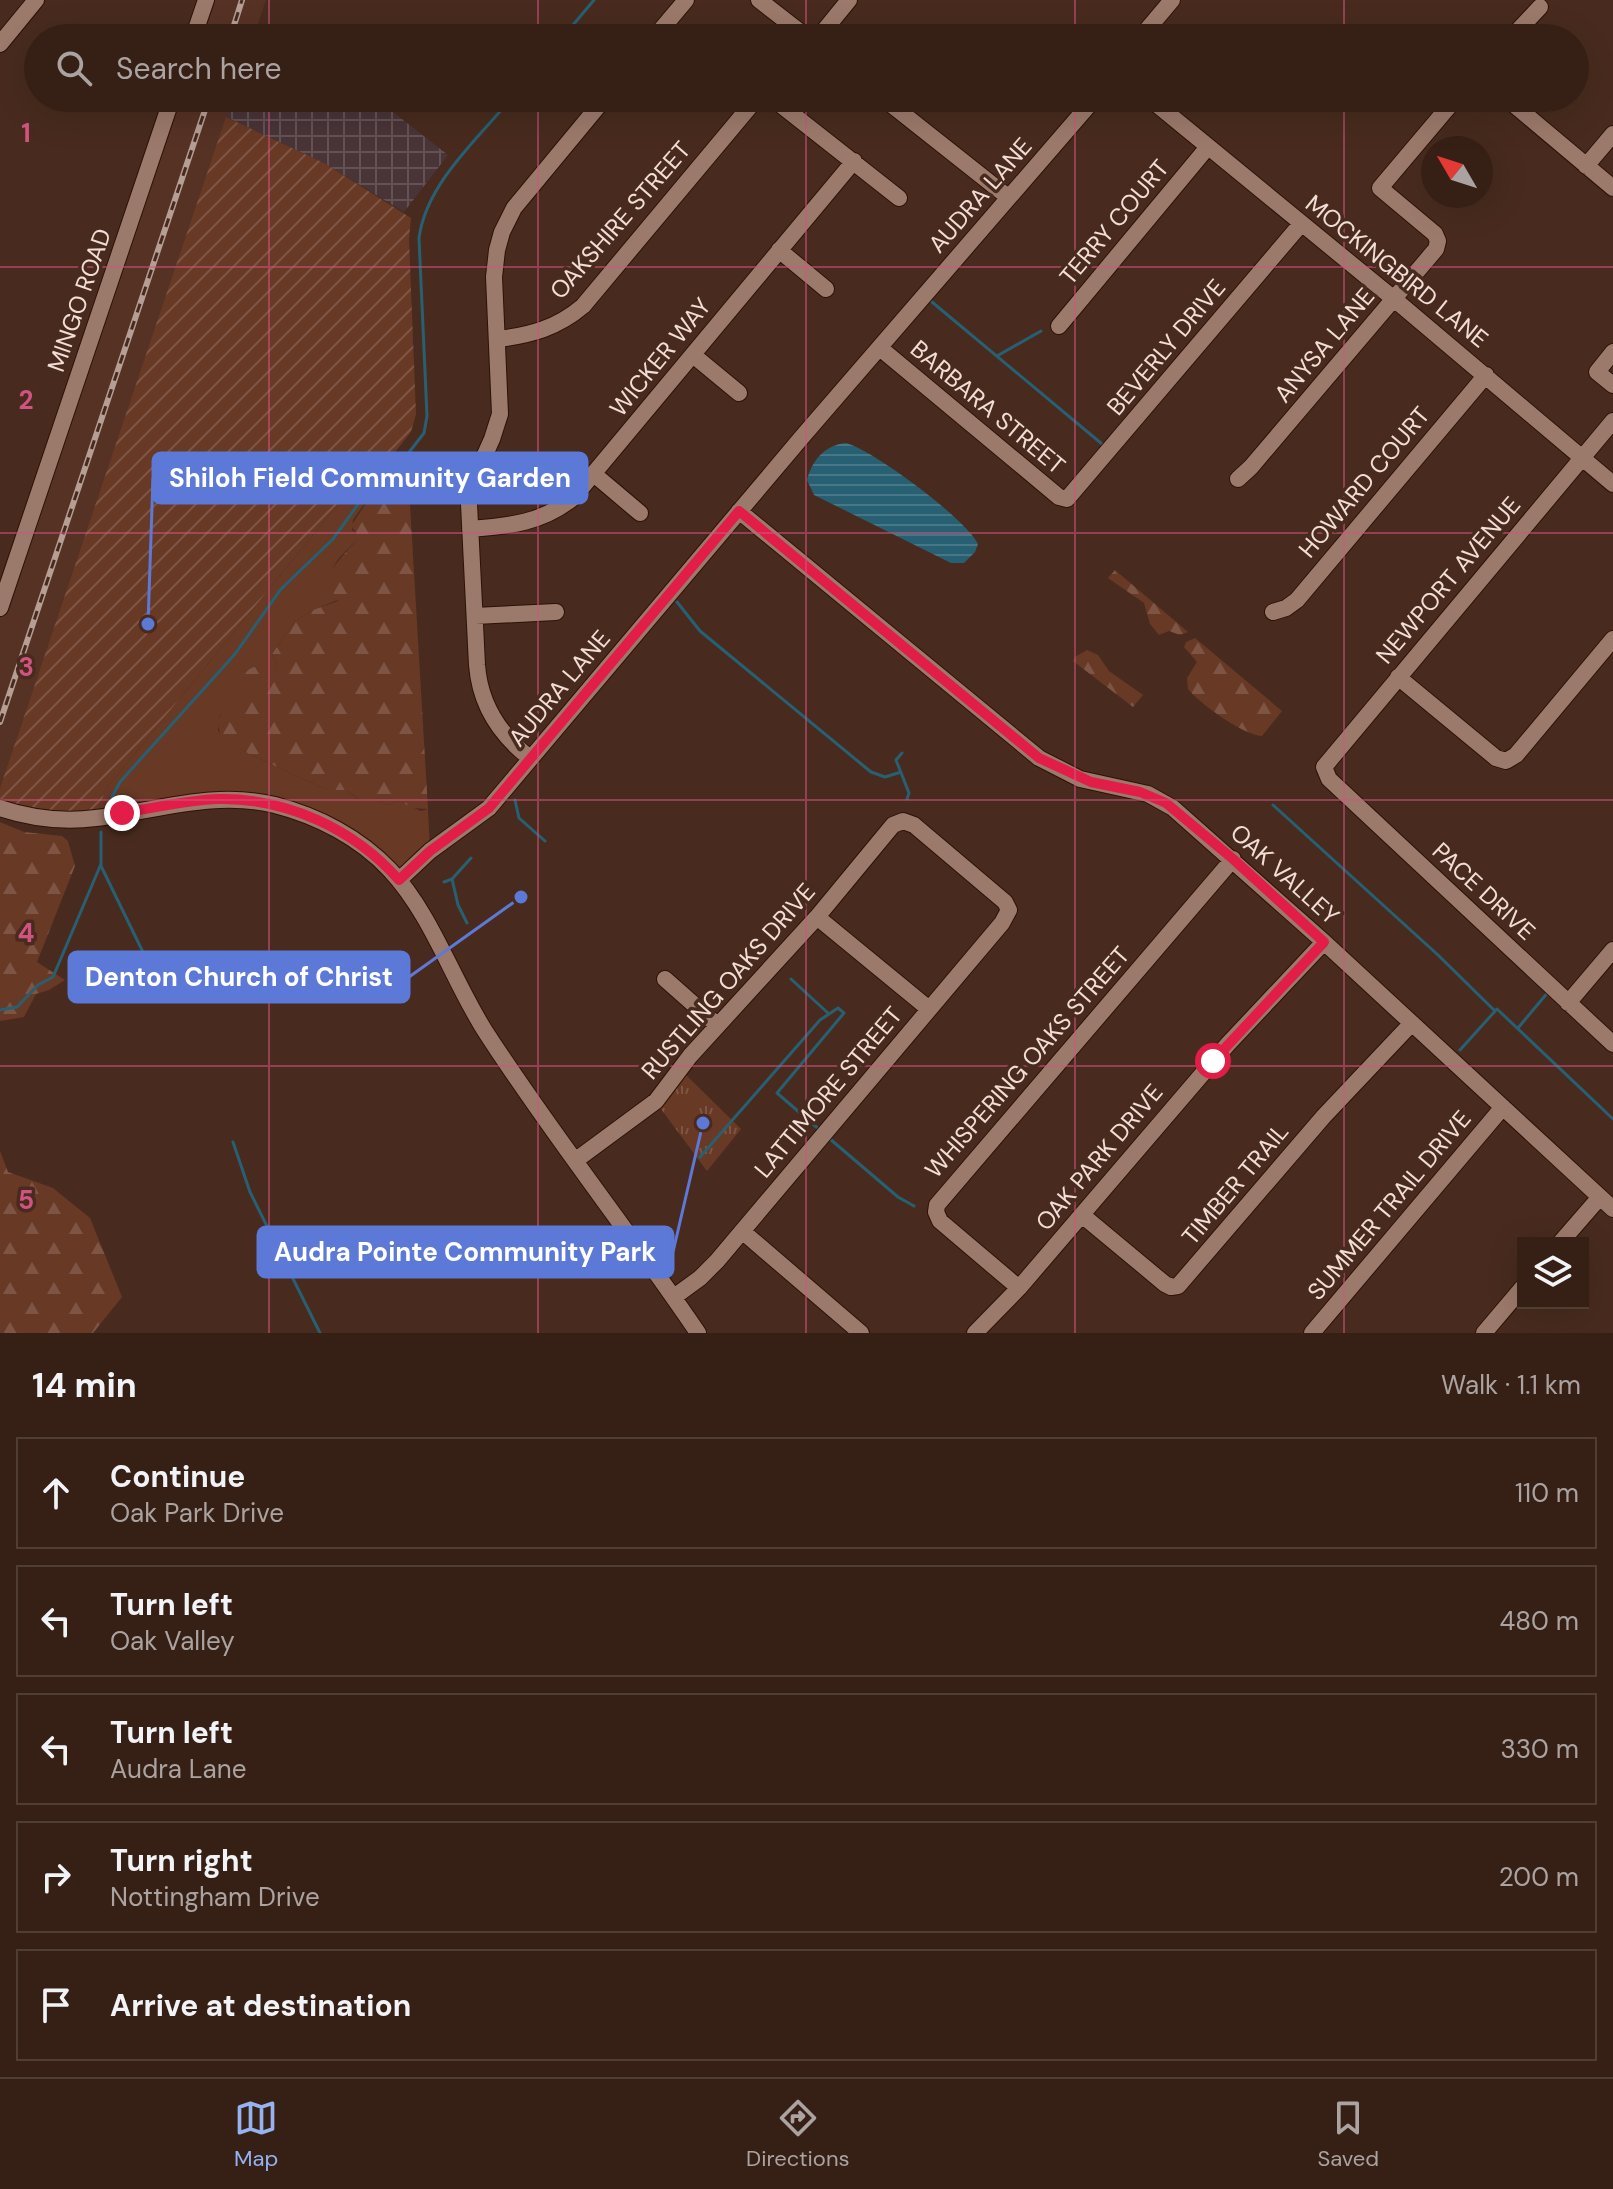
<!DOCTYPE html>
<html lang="en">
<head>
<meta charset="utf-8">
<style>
  body { margin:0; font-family:"DM Sans",sans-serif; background:#3d281f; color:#f1f3f6 }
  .controls { position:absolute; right:24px; bottom:24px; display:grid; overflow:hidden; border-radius:0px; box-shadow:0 8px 32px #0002 }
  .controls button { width:72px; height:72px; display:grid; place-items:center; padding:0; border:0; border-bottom:2px solid #503e35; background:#362016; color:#f1f3f6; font:40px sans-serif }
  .compass { position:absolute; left:1421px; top:136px; width:72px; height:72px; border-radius:50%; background:#362016; box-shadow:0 8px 32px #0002; rotate:309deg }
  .stop { position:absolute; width:24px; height:24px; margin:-18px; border:6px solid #e11d48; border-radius:50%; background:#fff }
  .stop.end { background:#e11d48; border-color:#fff; box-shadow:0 2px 8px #0008 }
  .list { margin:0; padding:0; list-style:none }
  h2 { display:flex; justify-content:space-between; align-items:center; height:104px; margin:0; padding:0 32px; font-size:34px }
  h2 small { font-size:26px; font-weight:400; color:#aaa3a1 }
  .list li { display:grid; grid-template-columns:52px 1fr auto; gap:24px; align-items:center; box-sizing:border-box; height:112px; margin:0 16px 16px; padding:0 16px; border:2px solid #503e35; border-radius:0px }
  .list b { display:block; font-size:30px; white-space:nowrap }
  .list p { margin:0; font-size:26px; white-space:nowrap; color:#aaa3a1 }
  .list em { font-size:26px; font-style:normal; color:#aaa3a1 }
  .icon { flex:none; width:44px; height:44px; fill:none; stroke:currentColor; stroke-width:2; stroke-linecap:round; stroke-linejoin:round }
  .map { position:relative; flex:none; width:1613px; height:1333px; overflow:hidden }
  .search { position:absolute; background:#362016; box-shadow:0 8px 32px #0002; left:24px; right:24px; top:24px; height:88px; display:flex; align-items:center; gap:20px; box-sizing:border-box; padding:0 28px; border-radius:44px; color:#aaa3a1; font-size:30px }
  .sheet { height:744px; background:#362016 }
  nav { display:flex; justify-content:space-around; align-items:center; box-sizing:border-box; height:112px; border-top:2px solid #503e35; background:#362016; font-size:22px; color:#aaa3a1 }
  nav a { display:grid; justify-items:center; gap:4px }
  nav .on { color:#95b2f1 }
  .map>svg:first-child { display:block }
</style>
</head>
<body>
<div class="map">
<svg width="1613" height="1333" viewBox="0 0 1613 1333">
  <defs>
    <pattern id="industrial-grid" width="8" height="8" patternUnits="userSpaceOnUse" patternTransform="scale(2)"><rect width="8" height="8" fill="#493438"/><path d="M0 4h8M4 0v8" fill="none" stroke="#645154"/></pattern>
    <pattern id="forest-firs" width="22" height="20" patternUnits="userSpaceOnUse" patternTransform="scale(2)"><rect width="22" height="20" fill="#683925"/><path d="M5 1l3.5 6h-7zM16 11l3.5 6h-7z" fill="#7e5544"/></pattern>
    <pattern id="park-tufts" width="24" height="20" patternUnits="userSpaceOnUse" patternTransform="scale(2)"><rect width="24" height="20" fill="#683925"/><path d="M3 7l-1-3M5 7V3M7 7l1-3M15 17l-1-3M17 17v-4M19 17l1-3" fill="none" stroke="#7e5544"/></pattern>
    <pattern id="garden-furrows" width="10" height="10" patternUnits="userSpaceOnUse" patternTransform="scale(2)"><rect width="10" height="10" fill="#683925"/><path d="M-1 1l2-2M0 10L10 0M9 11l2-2" fill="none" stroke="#7e5544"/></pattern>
    <pattern id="water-rules" width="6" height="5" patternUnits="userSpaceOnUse" patternTransform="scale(2)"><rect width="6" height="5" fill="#276072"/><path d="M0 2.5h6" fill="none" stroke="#477685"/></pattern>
  </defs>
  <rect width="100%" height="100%" fill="#482b1e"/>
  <path fill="#563224" d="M 206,0 L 266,0 L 253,38 L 193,38 Z
    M 172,98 L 233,98 L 0,788 L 0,608 Z"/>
  <path fill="url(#industrial-grid)" d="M 233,98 L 375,98 L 448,155 L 404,212 L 324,163 L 226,117 Z"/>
  <path fill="#683925" d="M 375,459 L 369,482 L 372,493 L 353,520 L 352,530 L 357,534 L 357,540 C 340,558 330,561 331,589 L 336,594 L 338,600 L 313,610 L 295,621 L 272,654 L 277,665 L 275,669 L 266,668 L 245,682 L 245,687 L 219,717 L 218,730 L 222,736 L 249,754 L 327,790 L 346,790 L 358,799 L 380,801 L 386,805 L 399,801 L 421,811 L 428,809 L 430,851 L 399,880 L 355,841 L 246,801 L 95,818 L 106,789 Z"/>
  <path fill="url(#forest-firs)" d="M 391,457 L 408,471 L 428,809 L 413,808 L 399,801 L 386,805 L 380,801 L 363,802 L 346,790 L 327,790 L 249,754 L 221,736 L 217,722 L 224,709 L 245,687 L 242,678 C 251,662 260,667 275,668 L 277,665 L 272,654 L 295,621 L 313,610 L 338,601 L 327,582 C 333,563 345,554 357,540 L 357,534 L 351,526 L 372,494 L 369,482 L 375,459 Z
    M 1115,570 L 1188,632 L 1180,635 L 1169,631 L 1159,635 L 1150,624 L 1144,603 L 1108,578 Z
    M 1195,638 L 1282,711 L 1262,736 C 1243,735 1199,703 1188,689 L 1187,678 L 1197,662 L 1184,647 L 1186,642 Z
    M 1087,650 L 1098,655 L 1109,671 L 1143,695 L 1133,707 L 1073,661 L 1075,657 Z
    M 0,822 L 24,832 L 62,836 L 68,841 L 75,866 L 37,962 L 65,980 L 49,990 L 36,994 L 24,1017 L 0,1021 Z
    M 0,1151 L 8,1172 L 53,1188 L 90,1218 L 122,1297 L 93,1333 L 0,1333 Z"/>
  <path fill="url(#park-tufts)" d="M 680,1069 L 741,1129 L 707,1171 L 655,1101 Z"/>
  <path fill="url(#garden-furrows)" d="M 226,117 L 324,163 L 411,218 L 409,239 L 416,414 L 411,432 L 391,457 L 375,459 L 106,789 L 95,818 L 0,808 L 0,788 Z"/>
  <path fill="url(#water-rules)" d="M 846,443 C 873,450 966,519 978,544 L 975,552 L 964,563 L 951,563 L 814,495 L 807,480 C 812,460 825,445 846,443 Z"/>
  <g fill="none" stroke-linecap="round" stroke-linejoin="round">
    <path stroke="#276072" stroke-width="3" d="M 562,38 L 594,0
      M 932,302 L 1102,444
      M 997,356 L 1041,331
      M 677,602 L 700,631 L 871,772 L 885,777 L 901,772
      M 902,753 L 896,760 L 909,793 L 907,799
      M 112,797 L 120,782 L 235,654 L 281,589 L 333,539 L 369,489 L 381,476 L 400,464 L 424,433 L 427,416 L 419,238 C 426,184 478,138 512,98
      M 515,800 L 519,818 L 545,841
      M 1273,805 L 1438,955 L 1495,1011
      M 101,832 L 101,866 L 160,987
      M 452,879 L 458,905 L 467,923
      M 444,882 L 452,879 L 471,858
      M 791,979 L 829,1014
      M 0,1010 L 17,1007 L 38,985 L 53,977 L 101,864
      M 1518,1028 L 1549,991
      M 1460,1050 L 1497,1009 L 1613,1119
      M 830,1139 L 898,1197 L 914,1206
      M 233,1142 L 250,1192 L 320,1333
      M 700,1157 L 820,1020 L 838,1008 L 844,1013 L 777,1093 L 821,1131"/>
    <defs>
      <path id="minor" d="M 759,0 L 808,38
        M 193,38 L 206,0
        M 654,38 L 686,0
        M 818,38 L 849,0
        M 1140,38 L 1172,0
        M 1511,38 L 1540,7
        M 0,44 L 36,0
        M 772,98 L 899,198
        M 883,98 L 1008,197
        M 1149,98 L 1394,299 L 1613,484
        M 1506,98 L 1613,188
        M 1586,166 L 1613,134
        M 779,250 L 826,289
        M 1059,326 L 1207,148
        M 498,339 C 531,335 557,328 583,306 L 757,98
        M 880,348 L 1059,497 L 1067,499 L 1301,224
        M 1613,352 L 1597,372 L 1613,385
        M 693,355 L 739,393
        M 1613,421 L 1324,767 L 1329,779 L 1613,1044
        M 595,475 L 640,513
        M 1238,479 L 1251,467 L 1436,249 L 1438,241 L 1435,234 L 1380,188 L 1456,98
        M 739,511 L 1039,758 L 1080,779 L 1148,794 L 1173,808 L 1324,942 L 1613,1209
        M 470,529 C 509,526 543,523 574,497 L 854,161
        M 0,608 L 172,98
        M 1273,612 L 1286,608 L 1297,600 L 1486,375
        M 475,616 L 556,612
        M 1398,677 L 1496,758 L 1506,761 L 1516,755 L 1613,639
        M 530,758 C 500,735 480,704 477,665 L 469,504 L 474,479 L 492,439 L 500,414 L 494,277 L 497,250 L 502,232 L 514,208 L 605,98
        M 0,808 C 30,818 64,822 96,818 C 156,811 214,790 275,805 C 318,816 360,838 390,870 C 432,915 452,979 485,1031 C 552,1135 629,1231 698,1333
        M 399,880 L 430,851 L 489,808 L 802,437 L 1095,98
        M 817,917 L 929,1009
        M 665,979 L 717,1025
        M 1568,1003 L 1613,950
        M 576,1160 L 656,1101 L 690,1056 L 817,917 L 893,825 L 903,821 L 914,825 L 1005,902 L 1009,910 L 1002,923 L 717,1261 L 700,1278 L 674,1297
        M 1082,1215 L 1165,1284 L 1171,1287 L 1178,1286 L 1324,1116 L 1412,1023
        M 742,1231 L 861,1333
        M 1560,1243 L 1600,1197
        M 1019,1288 L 940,1221 L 936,1212 L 937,1205 L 1233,859
        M 975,1333 L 1019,1288 L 1228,1044 L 1324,942
        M 1312,1333 L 1503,1107
        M 1484,1333 L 1523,1287"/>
    </defs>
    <use href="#minor" stroke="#2d1207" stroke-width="18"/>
    <use href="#minor" stroke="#9c7a6b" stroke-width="16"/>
    <defs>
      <path id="rail" d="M 230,38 L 242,0
        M 0,722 L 209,98"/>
    </defs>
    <use href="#rail" stroke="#b59e94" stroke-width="6"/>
    <use href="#rail" stroke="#482b1e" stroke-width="3" stroke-dasharray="9" stroke-linecap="butt"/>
  </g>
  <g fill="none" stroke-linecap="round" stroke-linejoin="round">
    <path stroke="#e11d48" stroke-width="10" d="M 122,813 C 154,808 187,800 219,799 C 287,798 354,829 399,880 L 430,851 L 489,808 L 739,511 L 1039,758 L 1091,782 L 1140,792 L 1166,803 L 1233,859 L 1324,942 L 1213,1061"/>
  </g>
  <path fill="none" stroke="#d05380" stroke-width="2" stroke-opacity="0.55" d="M 269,0 L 269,38M 538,0 L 538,38M 806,0 L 806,38M 1075,0 L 1075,38M 1344,0 L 1344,38M 269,98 L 269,1333M 538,98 L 538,1333M 806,98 L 806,1333M 1075,98 L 1075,1333M 1344,98 L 1344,1333M 0,267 L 1613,267M 0,533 L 1613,533M 0,800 L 1613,800M 0,1066 L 1613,1066"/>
  <g text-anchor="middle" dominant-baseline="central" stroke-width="7" stroke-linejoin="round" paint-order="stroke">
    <g font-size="24" fill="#f2ded6" stroke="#482b1e">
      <text transform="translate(980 195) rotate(-49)">AUDRA LANE</text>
      <text transform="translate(620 220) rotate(-49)">OAKSHIRE STREET</text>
      <text transform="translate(1114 222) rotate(-50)">TERRY COURT</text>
      <text transform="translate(1397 271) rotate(39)">MOCKINGBIRD LANE</text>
      <text transform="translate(79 300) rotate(-71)">MINGO ROAD</text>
      <text transform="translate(1324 345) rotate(-50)">ANYSA LANE</text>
      <text transform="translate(1166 347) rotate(-50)">BEVERLY DRIVE</text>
      <text transform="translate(660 357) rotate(-51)">WICKER WAY</text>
      <text transform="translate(988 407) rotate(40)">BARBARA STREET</text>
      <text transform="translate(1364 482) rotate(-50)">HOWARD COURT</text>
      <text transform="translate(1448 580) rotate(-50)">NEWPORT AVENUE</text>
      <text transform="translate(559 688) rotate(-50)">AUDRA LANE</text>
      <text transform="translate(1285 874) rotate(42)">OAK VALLEY</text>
      <text transform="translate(1484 891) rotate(43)">PACE DRIVE</text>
      <text transform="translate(728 981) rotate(-49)">RUSTLING OAKS DRIVE</text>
      <text transform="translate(1027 1062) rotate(-49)">WHISPERING OAKS STREET</text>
      <text transform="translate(828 1092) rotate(-50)">LATTIMORE STREET</text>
      <text transform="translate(1099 1157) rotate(-50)">OAK PARK DRIVE</text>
      <text transform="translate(1235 1184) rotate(-50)">TIMBER TRAIL</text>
      <text transform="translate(1389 1205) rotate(-50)">SUMMER TRAIL DRIVE</text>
    </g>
  </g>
  <g font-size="26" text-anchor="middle" font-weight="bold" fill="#d05380" stroke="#482b1e" stroke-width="7" stroke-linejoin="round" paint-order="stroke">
    <text x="26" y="142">1</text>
    <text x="26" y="409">2</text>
    <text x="26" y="676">3</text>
    <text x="26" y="942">4</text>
    <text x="26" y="1209">5</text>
  </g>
  <path fill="none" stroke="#5d79d7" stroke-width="3" d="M148 624L153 478M521 897L409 977M703 1123L673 1252"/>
  <g fill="#5d79d7" stroke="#482b1e" stroke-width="3">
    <circle cx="148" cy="624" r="8"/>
    <circle cx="521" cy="897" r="8"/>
    <circle cx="703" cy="1123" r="8"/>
  </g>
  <g fill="#5d79d7" stroke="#5d79d7" stroke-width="3">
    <rect x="153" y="453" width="434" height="50" rx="8"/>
    <rect x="69" y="952" width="340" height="50" rx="8"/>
    <rect x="258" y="1227" width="415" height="50" rx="8"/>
  </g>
  <g font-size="26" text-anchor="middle" font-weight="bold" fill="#fff">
    <text x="370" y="487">Shiloh Field Community Garden</text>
    <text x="239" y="986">Denton Church of Christ</text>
    <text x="465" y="1261">Audra Pointe Community Park</text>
  </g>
</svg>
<div class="controls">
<button><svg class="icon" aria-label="layers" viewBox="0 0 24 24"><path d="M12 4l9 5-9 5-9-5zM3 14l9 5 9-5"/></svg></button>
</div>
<svg class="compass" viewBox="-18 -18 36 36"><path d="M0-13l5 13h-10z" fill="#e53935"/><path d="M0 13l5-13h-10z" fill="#aaa3a1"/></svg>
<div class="stop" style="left:1213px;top:1061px"></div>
<div class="stop end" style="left:122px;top:813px"></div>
<div class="search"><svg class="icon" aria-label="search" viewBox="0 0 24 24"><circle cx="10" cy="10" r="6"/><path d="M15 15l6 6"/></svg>Search here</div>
</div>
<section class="sheet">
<h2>14 min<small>Walk · 1.1 km</small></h2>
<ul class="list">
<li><svg class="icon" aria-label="ahead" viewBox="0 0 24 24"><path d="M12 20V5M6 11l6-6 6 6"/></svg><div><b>Continue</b><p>Oak Park Drive</p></div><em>110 m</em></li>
<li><svg class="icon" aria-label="left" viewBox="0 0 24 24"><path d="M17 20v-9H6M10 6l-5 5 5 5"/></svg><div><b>Turn left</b><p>Oak Valley</p></div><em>480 m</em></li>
<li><svg class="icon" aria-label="left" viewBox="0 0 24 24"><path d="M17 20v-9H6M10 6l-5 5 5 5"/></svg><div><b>Turn left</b><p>Audra Lane</p></div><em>330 m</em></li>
<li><svg class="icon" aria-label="right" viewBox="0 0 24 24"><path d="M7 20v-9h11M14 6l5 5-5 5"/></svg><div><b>Turn right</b><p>Nottingham Drive</p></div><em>200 m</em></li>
<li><svg class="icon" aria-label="arrive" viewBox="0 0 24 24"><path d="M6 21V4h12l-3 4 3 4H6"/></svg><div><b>Arrive at destination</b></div></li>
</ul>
</section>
<nav>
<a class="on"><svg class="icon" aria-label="map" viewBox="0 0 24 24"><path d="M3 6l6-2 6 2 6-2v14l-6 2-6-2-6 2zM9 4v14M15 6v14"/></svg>Map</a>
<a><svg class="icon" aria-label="directions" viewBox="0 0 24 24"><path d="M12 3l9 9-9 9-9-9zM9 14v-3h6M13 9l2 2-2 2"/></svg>Directions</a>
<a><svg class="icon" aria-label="saved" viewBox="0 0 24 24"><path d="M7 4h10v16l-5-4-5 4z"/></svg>Saved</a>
</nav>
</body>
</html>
